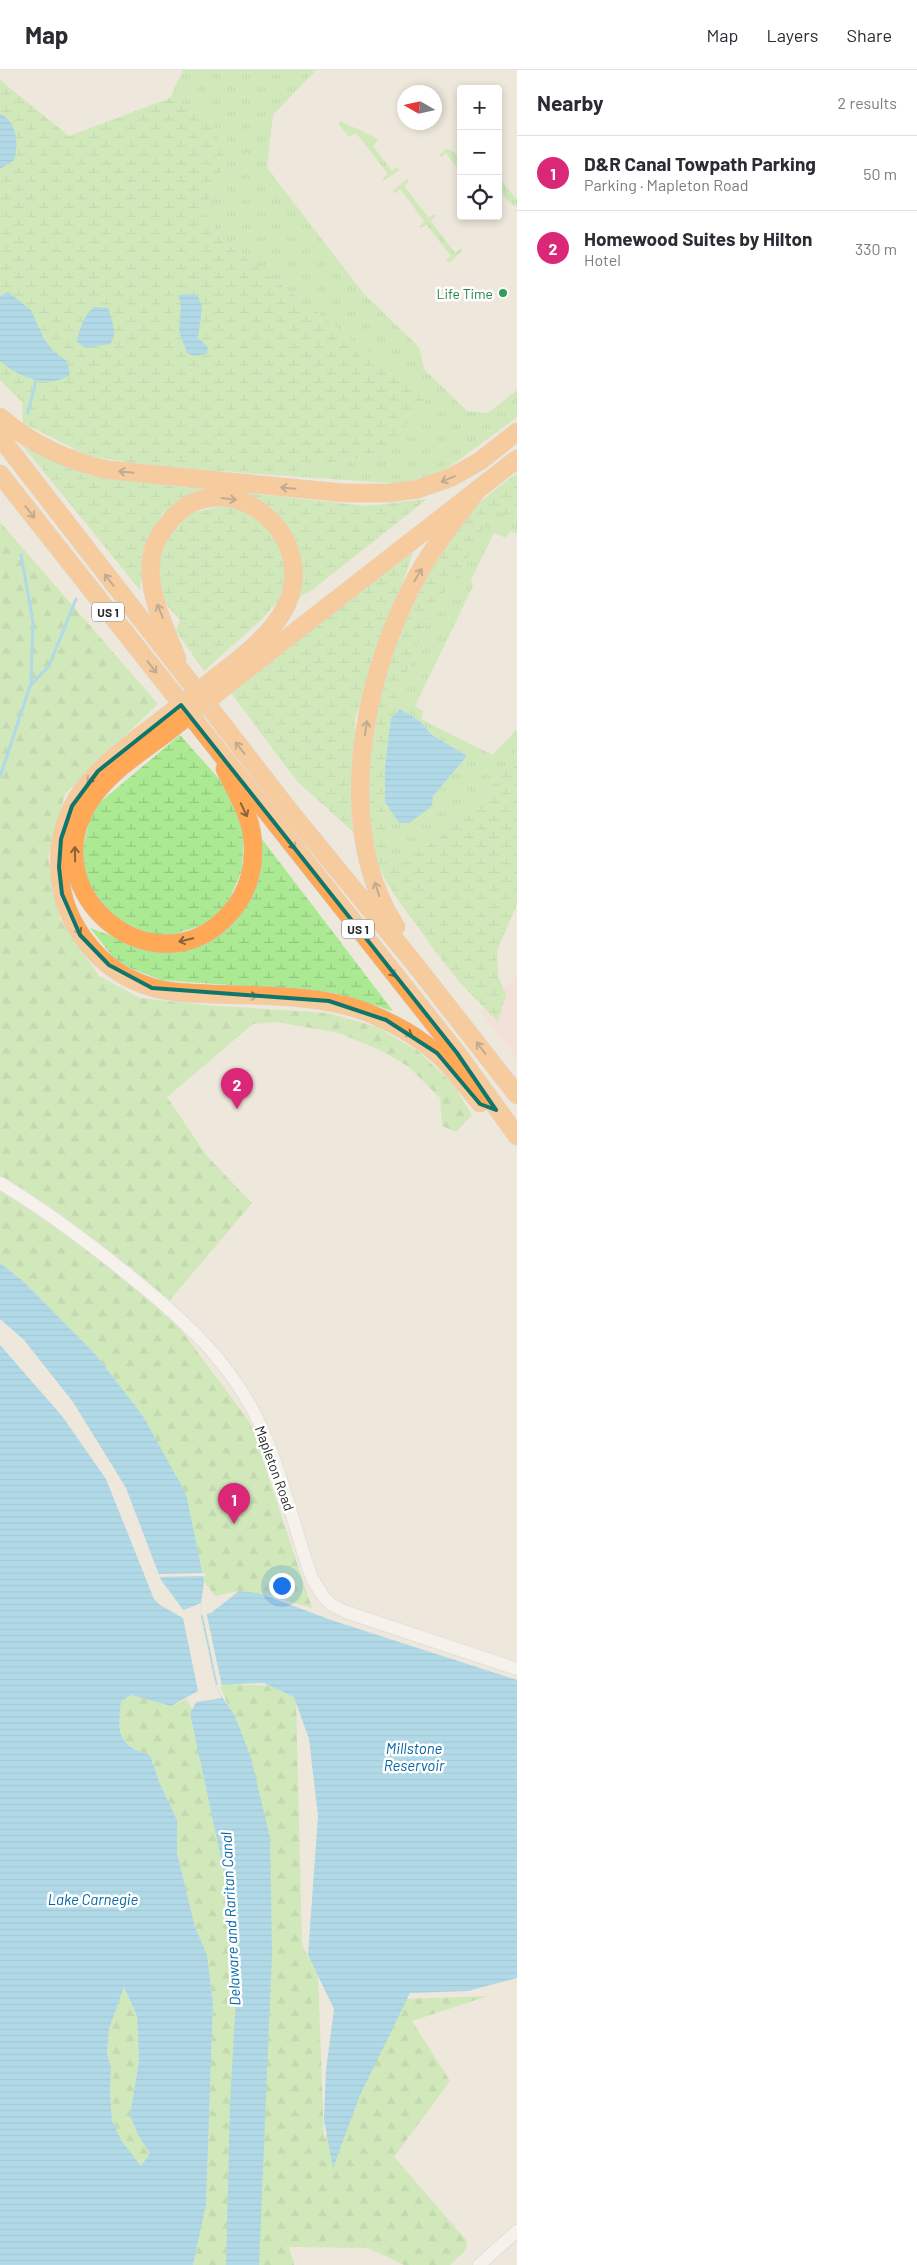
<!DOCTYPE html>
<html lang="en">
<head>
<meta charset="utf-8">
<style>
  body { margin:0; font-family:Barlow,sans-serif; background:#f2f2f3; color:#2b2b33 }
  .controls { position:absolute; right:15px; top:15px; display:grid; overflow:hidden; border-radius:5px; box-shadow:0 2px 8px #0003 }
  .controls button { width:45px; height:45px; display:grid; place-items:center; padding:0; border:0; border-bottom:1px solid #e1e1e2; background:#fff; color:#2b2b33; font:25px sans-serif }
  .compass { position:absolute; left:397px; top:15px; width:45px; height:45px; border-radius:50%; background:#fff; box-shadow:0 2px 8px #0003; rotate:279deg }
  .you { position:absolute; left:281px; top:1515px; width:18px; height:18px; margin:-12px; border:4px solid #fff; border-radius:50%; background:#1a73e8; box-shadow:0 0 0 8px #1a73e833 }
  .badge { display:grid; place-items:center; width:32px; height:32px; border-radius:50%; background:#db2777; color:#fff; font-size:16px; font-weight:700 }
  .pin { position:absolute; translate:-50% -41px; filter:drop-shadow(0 1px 2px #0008) }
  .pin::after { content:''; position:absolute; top:26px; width:18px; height:15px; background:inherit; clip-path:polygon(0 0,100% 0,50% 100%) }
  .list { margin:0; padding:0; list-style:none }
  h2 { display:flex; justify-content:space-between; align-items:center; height:65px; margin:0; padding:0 20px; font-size:21px }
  h2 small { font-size:16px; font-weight:400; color:#7c7c81 }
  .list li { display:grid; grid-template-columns:32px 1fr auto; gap:15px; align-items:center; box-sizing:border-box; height:75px; padding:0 20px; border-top:1px solid #e1e1e2 }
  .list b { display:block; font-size:19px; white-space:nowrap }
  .list p { margin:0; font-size:16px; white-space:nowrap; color:#7c7c81 }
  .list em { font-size:16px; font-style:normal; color:#7c7c81 }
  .icon { flex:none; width:28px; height:28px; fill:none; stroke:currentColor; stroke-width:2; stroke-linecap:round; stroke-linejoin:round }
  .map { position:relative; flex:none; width:517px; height:2195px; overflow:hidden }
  header { display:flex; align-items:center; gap:30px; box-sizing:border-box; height:70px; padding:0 25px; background:#fff; border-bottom:1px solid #e1e1e2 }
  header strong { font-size:24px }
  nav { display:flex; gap:28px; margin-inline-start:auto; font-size:18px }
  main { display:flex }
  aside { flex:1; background:#fff }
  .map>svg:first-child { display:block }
</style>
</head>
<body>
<header>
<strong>Map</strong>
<nav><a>Map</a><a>Layers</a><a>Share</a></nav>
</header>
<main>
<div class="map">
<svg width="517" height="2195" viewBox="0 0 517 2195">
  <defs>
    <pattern id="grass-tufts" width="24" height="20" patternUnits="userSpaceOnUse" patternTransform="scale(1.25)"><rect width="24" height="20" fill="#abe993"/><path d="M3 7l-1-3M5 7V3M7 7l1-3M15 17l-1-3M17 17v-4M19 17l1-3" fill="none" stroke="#93c87f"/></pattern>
    <pattern id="forest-firs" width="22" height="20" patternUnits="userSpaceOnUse" patternTransform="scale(1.25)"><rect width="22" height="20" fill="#abe993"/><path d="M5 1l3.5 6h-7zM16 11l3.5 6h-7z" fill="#93c87f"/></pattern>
    <pattern id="wetland-marsh" width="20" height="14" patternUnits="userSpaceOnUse" patternTransform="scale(1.25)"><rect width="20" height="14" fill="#abe993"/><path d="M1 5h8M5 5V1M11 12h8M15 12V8" fill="none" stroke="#93c87f"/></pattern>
    <pattern id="water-rules" width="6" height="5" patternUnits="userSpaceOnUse" patternTransform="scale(1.25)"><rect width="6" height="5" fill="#65c9f9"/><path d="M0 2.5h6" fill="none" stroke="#53a3ca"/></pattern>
  </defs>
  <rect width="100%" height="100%" fill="#eee7db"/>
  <path fill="#f5d8d8" d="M 517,905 L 517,989 L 481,942 Z"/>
  <path fill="url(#grass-tufts)" d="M 183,0 L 316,0 L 273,45 L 267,98 L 364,224 L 419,277 L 424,299 L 467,341 L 488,343 L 517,320 L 517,347 L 444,401 L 406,414 L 272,405 L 382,384 L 428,327 L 222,170 L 204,140 L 227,91 L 170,28 Z
    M 340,51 L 378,69 L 373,76 L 392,101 L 397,97 L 400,100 L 383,111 L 383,108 L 388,104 L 356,63 L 349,67 L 339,54 Z
    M 447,79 C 459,82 461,92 461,103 L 446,83 L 441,87 L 439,85 Z
    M 498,106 L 517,130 L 517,137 C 505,133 498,117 498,106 Z
    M 407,109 L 409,112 L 404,116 L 429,148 L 434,144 L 436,145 L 431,151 L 455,183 L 461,179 L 463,180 L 449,193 L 446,190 L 451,186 L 426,154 L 421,158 L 419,157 L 424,151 L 400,119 L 395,123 L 392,122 Z
    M 493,439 L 517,449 L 517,464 L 510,461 L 506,468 L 494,463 L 471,510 L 473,516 L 415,636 L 423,641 L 421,649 L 493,685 C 500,675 509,670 515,660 L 517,661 L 517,679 L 490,719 L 440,767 L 399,796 L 390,785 L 385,732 L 399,753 L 433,726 L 467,686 L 432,665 L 420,651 L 400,639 L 400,620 L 434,535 L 462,498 Z"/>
  <path fill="url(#forest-firs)" d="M 0,452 L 158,634 L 65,724 L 48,788 L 60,849 L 99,906 L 140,928 L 206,935 L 328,943 L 377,957 L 418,981 L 453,1014 L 472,1045 L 456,1062 L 442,1056 L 440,1028 L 409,997 L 382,981 L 339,963 L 276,952 L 253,954 L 167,1027 L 206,1085 L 252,1133 L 170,1230 L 176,1253 L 251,1354 L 312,1538 L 259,1523 L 239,1521 L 215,1526 L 204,1511 L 200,1492 L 143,1346 L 96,1285 L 24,1212 L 0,1193 Z
    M 219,1614 L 285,1616 L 296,1630 L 302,1875 L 318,1905 L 324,2069 L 406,1929 L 488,1926 L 412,1951 L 450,2011 L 394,2087 L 467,2171 L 466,2180 L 450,2195 L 404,2195 L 368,2178 L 289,2177 L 294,2195 L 193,2195 L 206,2135 L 213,1932 L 207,1885 L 195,1857 L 177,1783 L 177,1750 L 160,1714 L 150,1685 C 116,1675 118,1662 121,1630 L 131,1625 L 171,1636 L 187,1629 L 195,1645 L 229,1638 Z
    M 124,1917 L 137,1946 L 139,1991 L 131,2045 L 138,2065 L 150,2083 L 141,2096 L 121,2070 L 112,2050 L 110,2022 L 111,1997 L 107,1984 L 109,1959 Z"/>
  <path fill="url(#wetland-marsh)" d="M 0,10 L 69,66 L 170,28 L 209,45 L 227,91 L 204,140 L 222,170 L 429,327 L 382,384 L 272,405 L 135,394 L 87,385 L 23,353 L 22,332 L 0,310 Z
    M 18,370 L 91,406 L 221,419 L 163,442 L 145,477 L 140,520 Z
    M 517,403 L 517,449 L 493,440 L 462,498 L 434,535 L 400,620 L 400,639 L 391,648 L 385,695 L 385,732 L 390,785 L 399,795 L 440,767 L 490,719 L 517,679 L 517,834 L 497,881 L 498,907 L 506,924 L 498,952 C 483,936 466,920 452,903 C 439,887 428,871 416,854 C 398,831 379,805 372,776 C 366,752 368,728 369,704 C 374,622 400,540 446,470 C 464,443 492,422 517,403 Z
    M 245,423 L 367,436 L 427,429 L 311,521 L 295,529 L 301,491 L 292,462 L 271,437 Z
    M 230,434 L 269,455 L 281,475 L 286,503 L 279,530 L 261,550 L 204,601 L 176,561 L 180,550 L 161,529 L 157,499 L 166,464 L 192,443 Z
    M 413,483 L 355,649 L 353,762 L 297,711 L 231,623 L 378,502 Z
    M 180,665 L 221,711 L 244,759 L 242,800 L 220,850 L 164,867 L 125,858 L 93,826 L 81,788 L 92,739 Z
    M 255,760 L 393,941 L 335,923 L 161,910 L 118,893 L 90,858 L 155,882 L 199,877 L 238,847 Z"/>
  <path fill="url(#water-rules)" fill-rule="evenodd" d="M 0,44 C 17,51 19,74 14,90 L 0,99 Z
    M 8,222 L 31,240 L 44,269 L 54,282 L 67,291 L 70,305 C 66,307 60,310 55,311 C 37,314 13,303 0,291 L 0,226 Z
    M 192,224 L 198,226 L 202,237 L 198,268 L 208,277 L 206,284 L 194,286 L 187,283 L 179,261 L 181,233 L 178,225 Z
    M 94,237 L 108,238 C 112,250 118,263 110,274 L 86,278 L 77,272 C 80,257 83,247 94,237 Z
    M 400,639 L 420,651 L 432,665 L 467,686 L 433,726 L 432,736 L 409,753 L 399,753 L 385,732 L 385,695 L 391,648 Z
    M 0,1193 L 24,1212 L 96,1285 L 143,1346 L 186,1424 L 204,1511 L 200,1543 L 216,1618 L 235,1646 L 251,1688 L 270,1768 L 272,1882 L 259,2195 L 226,2195 L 230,2033 L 237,1909 L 224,1802 L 190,1643 L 203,1620 L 187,1545 L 161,1510 L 126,1418 L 73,1332 L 24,1270 L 0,1249 Z
    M 0,1275 L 62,1346 L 106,1409 L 154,1529 L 160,1535 L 183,1548 L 198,1621 L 171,1636 L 131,1625 L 121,1631 C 118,1662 116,1675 150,1685 L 160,1714 L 177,1750 L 177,1783 L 195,1857 L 207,1885 L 213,1932 L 206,2135 L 193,2195 L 0,2195 ZM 124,1917 L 137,1946 L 139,1991 L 130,2045 L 138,2065 L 150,2083 L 141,2096 L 121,2070 L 112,2050 L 110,2022 L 111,1997 L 107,1984 L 109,1959 Z
    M 239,1521 L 259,1523 L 331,1550 L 517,1610 L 517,1908 L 468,1921 L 410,1923 L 360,2025 L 333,2098 L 324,2050 L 326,2000 L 334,1939 L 308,1885 L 318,1746 L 309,1669 L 294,1627 L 264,1613 L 216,1615 L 201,1545 L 211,1543 Z"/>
  <path fill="#eee7db" d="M 205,1503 L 206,1506 L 157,1507 L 155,1504 Z
    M 201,1533 L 200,1543 L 216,1618 L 222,1628 L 196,1632 L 194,1630 L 198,1624 L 194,1627 L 199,1621 L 184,1547 L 181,1544 L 185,1546 L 181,1541 Z
    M 206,1541 L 222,1616 L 218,1617 L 202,1542 Z"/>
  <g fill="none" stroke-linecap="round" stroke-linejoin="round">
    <path stroke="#65c9f9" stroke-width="3" d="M 28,343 L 36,310
      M 21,485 L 33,552 L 31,614
      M 0,707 L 30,616 L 49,596 L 76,529"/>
    <defs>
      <path id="minor" d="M 0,1113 C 45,1140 85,1170 126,1203 C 182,1248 233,1292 263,1361 C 284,1408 294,1459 312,1508 L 323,1526 L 332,1535 L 346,1542 L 517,1599
        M 479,2195 L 517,2161"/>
      <path id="highway" d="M 0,347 C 32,375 67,391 109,400 L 344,423 L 389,423 L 418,419 L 452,407 L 480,391 L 517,362
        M 0,367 L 292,744 L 414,893 L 517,1025
        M 0,404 L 457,983 L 517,1066
        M 177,589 C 166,559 147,524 151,490 C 152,477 158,466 166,456 C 219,381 331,466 281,545 C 267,567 244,586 224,601
        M 232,611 L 517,389
        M 156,654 C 102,695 52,731 60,807 C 62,831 72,854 87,873 C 103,894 125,909 151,917 C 170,923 191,923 211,924 C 261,926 315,924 364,941 C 389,951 415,965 435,982 C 452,996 466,1017 480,1033
        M 165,664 C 141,682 117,697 98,720 C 19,817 155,929 230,843 C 249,822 256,794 252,765 C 249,743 235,720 225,699
        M 396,857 C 333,759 362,610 414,512 C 431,479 456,449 478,419"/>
    </defs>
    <use href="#minor" stroke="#d0d3e5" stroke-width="14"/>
    <use href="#highway" stroke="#c8c8c8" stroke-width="19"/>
    <use href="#minor" stroke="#fff" stroke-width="12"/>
    <use href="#highway" stroke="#ffa855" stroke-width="18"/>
    <defs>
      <path id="highway-bridge" d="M 156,654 L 224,601
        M 165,664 L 232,611"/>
    </defs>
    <use href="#highway-bridge" stroke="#c8c8c8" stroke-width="19" stroke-linecap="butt"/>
    <use href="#highway-bridge" stroke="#ffa855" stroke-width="18"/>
  </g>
  <defs><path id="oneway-shaft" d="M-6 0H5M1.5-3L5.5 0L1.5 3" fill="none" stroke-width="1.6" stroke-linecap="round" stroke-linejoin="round" transform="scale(1.25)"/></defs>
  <g stroke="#8a633d">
    <use href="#oneway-shaft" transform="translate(126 402) rotate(-174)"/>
    <use href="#oneway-shaft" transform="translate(448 409) rotate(157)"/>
    <use href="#oneway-shaft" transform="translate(288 418) rotate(-175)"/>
    <use href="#oneway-shaft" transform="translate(229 429) rotate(7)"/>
    <use href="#oneway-shaft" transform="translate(30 442) rotate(52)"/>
    <use href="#oneway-shaft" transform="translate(418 505) rotate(-59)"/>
    <use href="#oneway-shaft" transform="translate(109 510) rotate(-128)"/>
    <use href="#oneway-shaft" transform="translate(160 541) rotate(-112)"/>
    <use href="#oneway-shaft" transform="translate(152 597) rotate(52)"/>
    <use href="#oneway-shaft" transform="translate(366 658) rotate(-81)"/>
    <use href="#oneway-shaft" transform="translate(240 678) rotate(-128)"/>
    <use href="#oneway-shaft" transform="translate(92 707) rotate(134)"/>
    <use href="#oneway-shaft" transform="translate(244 740) rotate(65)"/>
    <use href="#oneway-shaft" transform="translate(291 773) rotate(52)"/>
    <use href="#oneway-shaft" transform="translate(75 784) rotate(-91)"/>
    <use href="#oneway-shaft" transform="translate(377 819) rotate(-108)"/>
    <use href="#oneway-shaft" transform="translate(77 858) rotate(61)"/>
    <use href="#oneway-shaft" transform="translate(186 870) rotate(166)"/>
    <use href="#oneway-shaft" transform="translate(391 901) rotate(51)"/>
    <use href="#oneway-shaft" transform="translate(250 926) rotate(3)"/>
    <use href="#oneway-shaft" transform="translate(406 962) rotate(31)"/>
    <use href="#oneway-shaft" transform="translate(481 978) rotate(-128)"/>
  </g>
  <path d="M0 0H517V2195H0ZM 181,635 L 457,983 L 496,1040 L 480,1034 L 437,983 L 386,950 L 329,931 L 152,918 L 109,895 L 80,865 L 62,824 L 59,797 L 61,769 L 72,736 L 98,701 Z" fill="#eee7db" fill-opacity=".55" fill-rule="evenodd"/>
  <path fill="none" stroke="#0f766e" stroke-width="4" stroke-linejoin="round" d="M 181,635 L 457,983 L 496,1040 L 480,1034 L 437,983 L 386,950 L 329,931 L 152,918 L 109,895 L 80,865 L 62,824 L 59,797 L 61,769 L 72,736 L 98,701 Z"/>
  <circle fill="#2e9e5b" stroke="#fff" stroke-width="2" cx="503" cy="223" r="5"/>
  <g text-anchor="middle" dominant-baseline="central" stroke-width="5" stroke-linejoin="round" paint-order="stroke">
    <g fill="#fff" stroke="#6a6a6a" stroke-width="1">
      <rect x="92" y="532.5" width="32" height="19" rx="4"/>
      <rect x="342" y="849.5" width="32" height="19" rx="4"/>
    </g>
    <g font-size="12" font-weight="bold" fill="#2a2a2a">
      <text x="108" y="542">US 1</text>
      <text x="358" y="859">US 1</text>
    </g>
    <g font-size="14" fill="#27864d" stroke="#fff" text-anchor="end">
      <text x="493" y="223">Life Time</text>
    </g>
    <g font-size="14" fill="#2a2a2a" stroke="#fff">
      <text transform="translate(275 1398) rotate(70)">Mapleton Road</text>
    </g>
    <g font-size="15" font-style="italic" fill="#0265a7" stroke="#fff">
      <text x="414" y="1678">Millstone<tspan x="414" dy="17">Reservoir</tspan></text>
      <text x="93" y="1829">Lake Carnegie</text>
      <text transform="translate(230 1849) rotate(-93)">Delaware and Raritan Canal</text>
    </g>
  </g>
</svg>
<div class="controls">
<button>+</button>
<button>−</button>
<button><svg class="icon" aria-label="locate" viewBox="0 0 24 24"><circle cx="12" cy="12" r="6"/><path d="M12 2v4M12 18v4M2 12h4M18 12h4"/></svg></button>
</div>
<svg class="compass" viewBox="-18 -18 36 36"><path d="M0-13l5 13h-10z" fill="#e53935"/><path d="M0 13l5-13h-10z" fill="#7c7c81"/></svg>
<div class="you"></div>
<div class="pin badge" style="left:234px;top:1454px">1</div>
<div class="pin badge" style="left:237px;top:1039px">2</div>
</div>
<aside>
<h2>Nearby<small>2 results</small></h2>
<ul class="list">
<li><span class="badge">1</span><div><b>D&amp;R Canal Towpath Parking</b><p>Parking · Mapleton Road</p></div><em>50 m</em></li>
<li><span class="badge">2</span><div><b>Homewood Suites by Hilton</b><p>Hotel</p></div><em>330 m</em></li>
</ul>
</aside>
</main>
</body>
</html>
